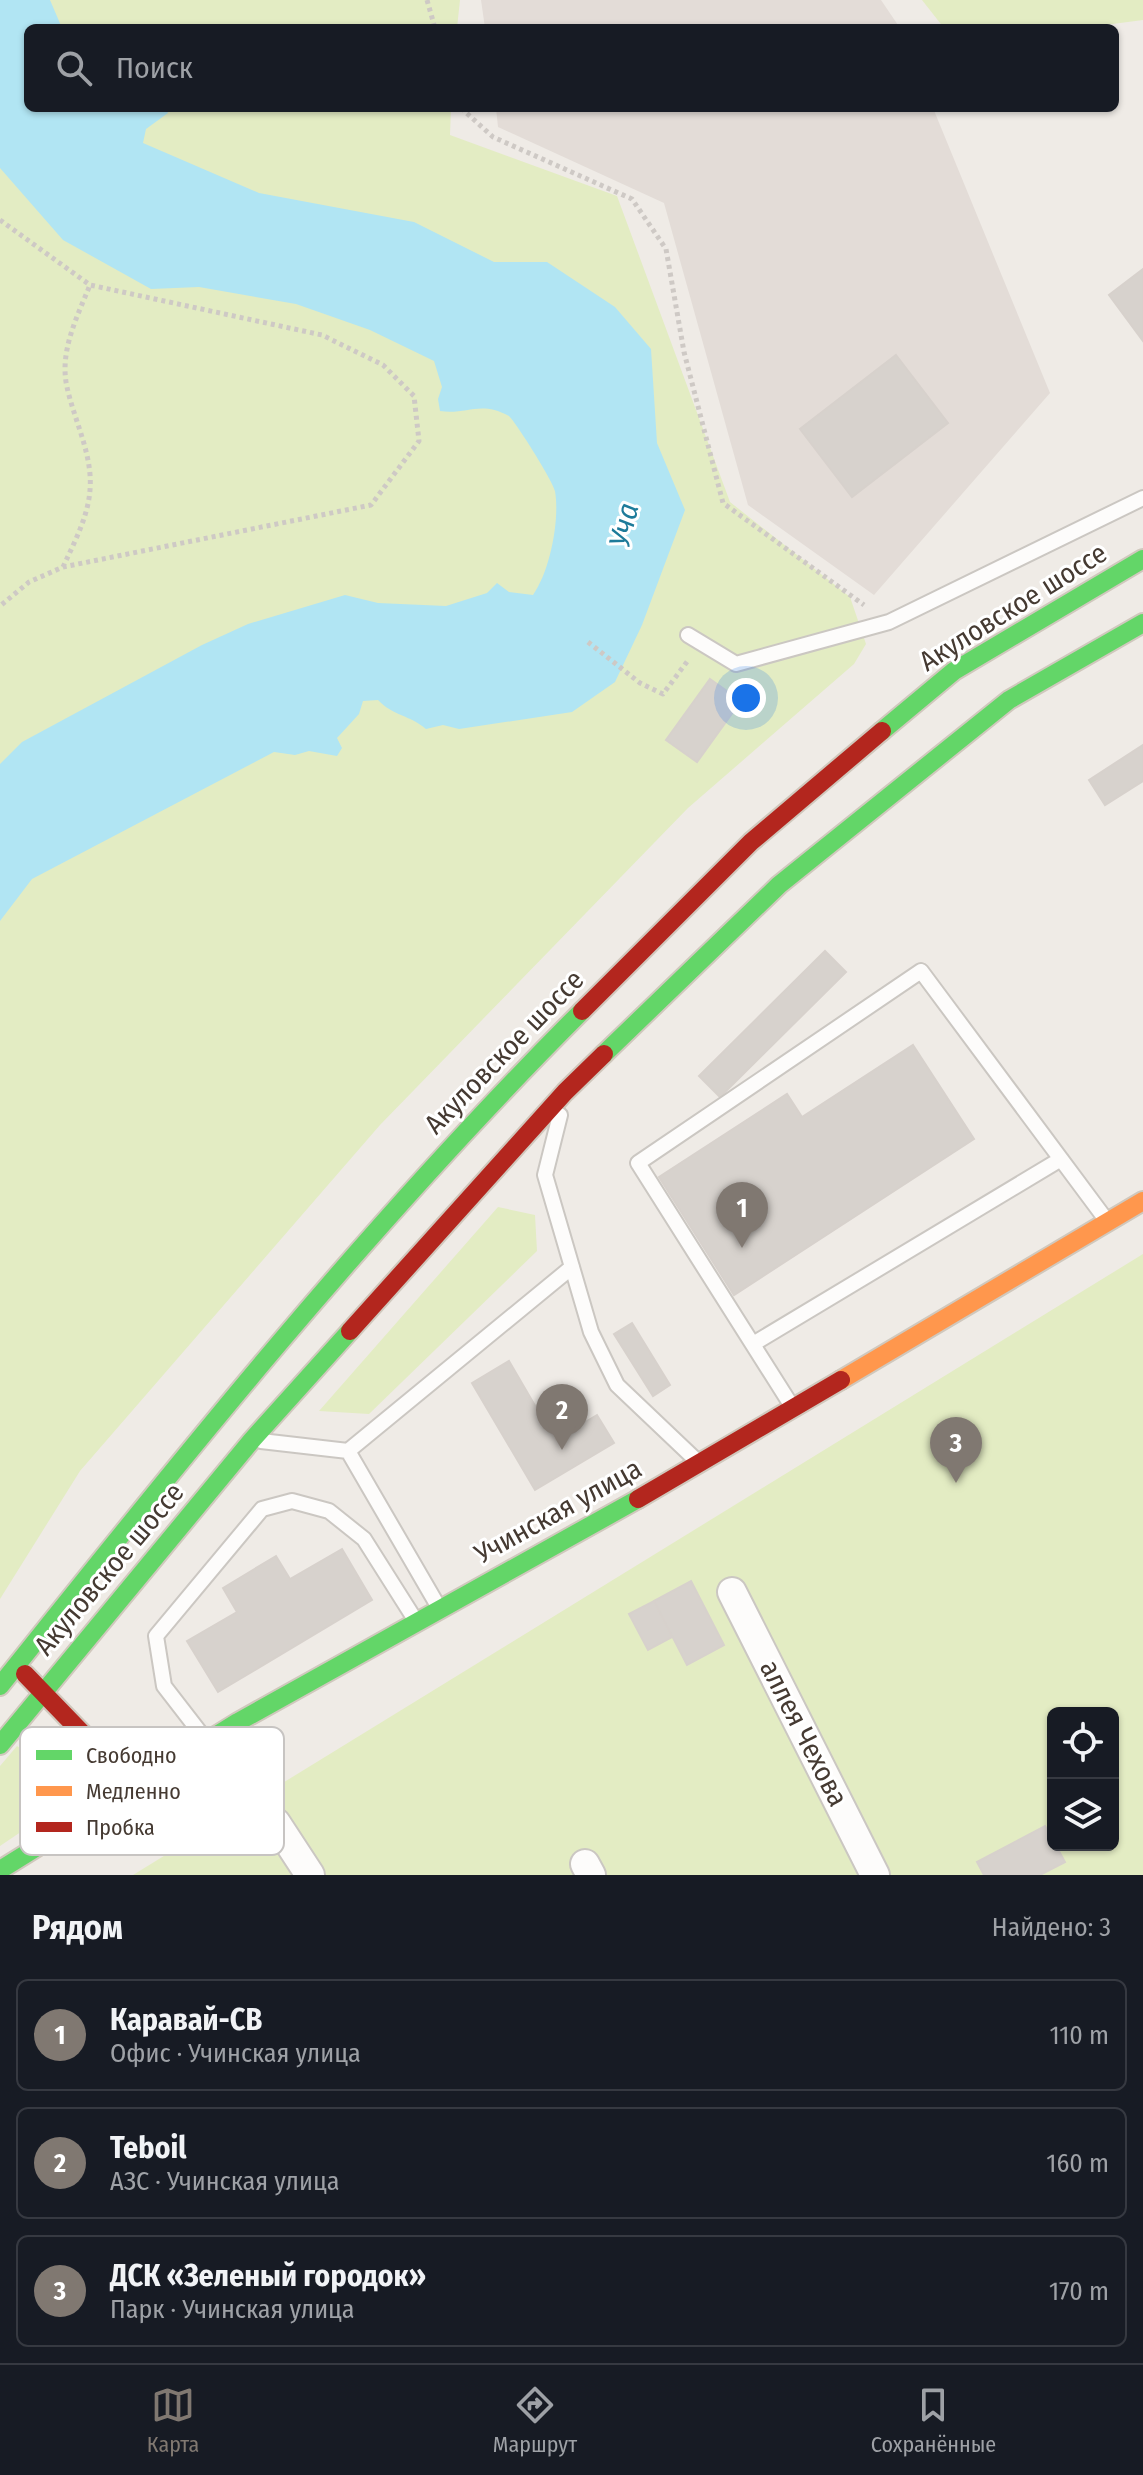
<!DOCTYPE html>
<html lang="ru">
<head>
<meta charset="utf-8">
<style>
  body { margin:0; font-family:"Fira Sans Condensed",sans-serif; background:#242831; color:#f1f3f6 }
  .controls { position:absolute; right:24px; bottom:24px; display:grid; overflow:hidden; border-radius:12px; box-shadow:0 2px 6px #0004 }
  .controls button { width:72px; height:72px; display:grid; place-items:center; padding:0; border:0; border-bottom:2px solid #363941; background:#171b24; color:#f1f3f6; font:40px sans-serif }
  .you { position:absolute; left:746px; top:698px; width:28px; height:28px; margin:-20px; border:6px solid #fff; border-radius:50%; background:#1a73e8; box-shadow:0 0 0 12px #1a73e833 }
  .badge { display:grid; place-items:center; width:52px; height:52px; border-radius:50%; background:#807871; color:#fff; font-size:26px; font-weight:700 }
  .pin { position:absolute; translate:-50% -66px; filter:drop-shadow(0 2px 4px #0008) }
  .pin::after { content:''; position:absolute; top:42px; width:28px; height:24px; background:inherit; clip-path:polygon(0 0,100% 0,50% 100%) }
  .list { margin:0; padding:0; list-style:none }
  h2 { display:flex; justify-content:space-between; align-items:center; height:104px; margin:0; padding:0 32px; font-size:34px }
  h2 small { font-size:26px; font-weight:400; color:#9ea1a6 }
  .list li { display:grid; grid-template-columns:52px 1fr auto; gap:24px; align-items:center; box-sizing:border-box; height:112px; margin:0 16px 16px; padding:0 16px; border:2px solid #363941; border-radius:12px }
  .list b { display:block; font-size:30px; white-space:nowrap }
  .list p { margin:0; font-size:26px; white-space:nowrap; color:#9ea1a6 }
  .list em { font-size:26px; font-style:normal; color:#9ea1a6 }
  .icon { flex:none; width:44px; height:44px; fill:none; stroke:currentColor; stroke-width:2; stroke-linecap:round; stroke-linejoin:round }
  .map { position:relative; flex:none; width:1143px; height:1875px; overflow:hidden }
  .search { position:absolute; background:#171b24; box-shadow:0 2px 6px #0004; left:24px; right:24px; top:24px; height:88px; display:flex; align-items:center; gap:20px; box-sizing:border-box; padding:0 28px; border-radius:12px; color:#9ea1a6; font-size:30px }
  .sheet { height:488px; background:#171b24 }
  nav { display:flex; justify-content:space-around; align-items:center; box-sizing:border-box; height:112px; border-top:2px solid #363941; background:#171b24; font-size:22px; color:#9ea1a6 }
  nav a { display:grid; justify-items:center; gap:4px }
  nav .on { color:#807871 }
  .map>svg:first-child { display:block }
</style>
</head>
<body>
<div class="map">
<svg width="1143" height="1875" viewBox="0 0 1143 1875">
  <rect width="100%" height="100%" fill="#efebe6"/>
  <path fill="#e3dcd7" d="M 481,0 L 881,0 L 900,28 L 485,28 Z
    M 496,108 L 933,108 L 1050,393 L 874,595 L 748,505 L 664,203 L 498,127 Z"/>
  <path fill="#e3ecc3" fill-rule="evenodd" d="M 0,0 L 460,0 L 457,28 L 28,28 L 28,108 L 451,108 L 450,135 L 617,196 L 730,502 L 850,597 L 866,644 L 854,664 L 688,808 L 380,1125 L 80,1471 L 0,1599 Z
    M 922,0 L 1143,0 L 1143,20 L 1082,28 L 944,28 Z
    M 498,1207 L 535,1215 L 537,1251 L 369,1414 L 319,1411 Z
    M 1143,1254 L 1143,1875 L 133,1875 ZM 1053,1713 L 1113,1713 L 1113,1845 L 1053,1845 Z
    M 17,1746 L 83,1790 L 0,1846 L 0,1766 Z"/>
  <path fill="#b1e5f3" d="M 0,0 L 50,0 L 62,28 L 28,28 L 28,108 L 166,108 L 168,113 L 146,129 L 143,143 L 259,193 L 414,222 L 494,262 L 547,262 L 615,307 L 651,349 L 657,443 L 685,510 L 642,625 L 615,682 L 572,712 L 459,729 L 443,725 L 426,729 C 410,715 393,716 378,700 L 363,701 L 359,714 L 337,738 L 342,748 L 337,756 L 309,751 L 295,755 L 274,752 L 32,879 L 0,921 L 0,764 L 22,742 L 202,645 L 248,624 L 345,595 L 378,603 L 446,606 L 487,593 L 497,583 L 509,592 L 533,595 C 550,571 560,520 555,491 C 553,481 517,424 509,416 C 480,400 467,415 440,411 L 438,399 L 442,387 L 434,361 L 370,330 L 296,304 L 199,287 L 151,289 L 63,240 L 0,168 Z"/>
  <path fill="#d7d2cd" stroke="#d7d1cc" stroke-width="2" d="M 1143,269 L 1143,341 L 1109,295 Z
    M 896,355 L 948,423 L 852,497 L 800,429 Z
    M 710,679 L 741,701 L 697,762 L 666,740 Z
    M 1143,745 L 1143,781 L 1105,805 L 1089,780 Z
    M 825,951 L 846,972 L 720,1097 L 699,1076 Z
    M 913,1045 L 974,1139 L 734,1295 L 659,1177 L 787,1094 L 802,1117 Z
    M 632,1323 L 670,1385 L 653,1396 L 614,1334 Z
    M 509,1361 L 555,1440 L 597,1415 L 614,1443 L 535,1490 L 472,1383 Z
    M 342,1549 L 372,1600 L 218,1692 L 187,1641 L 237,1612 L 223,1588 L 276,1556 L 290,1579 Z
    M 691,1581 L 724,1645 L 687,1665 L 654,1601 Z
    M 654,1601 L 672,1637 L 648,1650 L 629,1614 Z
    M 1045,1826 L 1065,1862 L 1040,1875 L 984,1875 L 977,1862 Z"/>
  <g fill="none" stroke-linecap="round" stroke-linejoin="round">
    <defs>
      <path id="lane" d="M 688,635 L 736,664 L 889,622 L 1143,498
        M 560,1115 L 545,1175 L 591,1332 L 617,1385 L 697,1461
        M 753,1344 L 1061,1159
        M 793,1408 L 638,1163 L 921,971 L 1107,1221
        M 261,1441 L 348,1451 L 572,1267
        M 348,1451 L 438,1606
        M 205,1739 L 164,1686 L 156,1636 L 262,1509 L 292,1501 L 329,1511 L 364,1539 L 414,1618"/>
      <path id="street" d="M 732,1592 L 875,1875
        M 276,1823 L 310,1875
        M 585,1864 L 591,1875"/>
      <path id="fast" d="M 882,731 L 954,671 L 1143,559
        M 604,1054 L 779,885 L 1009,700 L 1143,623
        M 0,1686 C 185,1454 372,1221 582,1011
        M 0,1745 L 252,1440 L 350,1331
        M 0,1870 L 238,1722 L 638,1499"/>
      <path id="slow" d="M 841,1380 L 1143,1201"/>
      <path id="jam" d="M 582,1011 L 751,842 L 882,731
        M 350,1331 L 565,1092 L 604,1054
        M 638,1499 L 841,1380
        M 25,1674 L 113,1765 L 149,1777"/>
    </defs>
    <use href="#lane" stroke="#cbc7c2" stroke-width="18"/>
    <use href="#street" stroke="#cbc7c2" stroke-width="32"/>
    <use href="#fast" stroke="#d0c8bd" stroke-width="22"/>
    <use href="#slow" stroke="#d0c8bd" stroke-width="22"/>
    <use href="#jam" stroke="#d0c8bd" stroke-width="22"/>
    <path stroke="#cec9c5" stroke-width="5" stroke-dasharray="4 4" stroke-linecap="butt" d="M 427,0 L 435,28
      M 461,108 L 493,137 L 632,199 L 666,249 L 684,352 L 723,503 L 864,605
      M 0,220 L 90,285 L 322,335 L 383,365 L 414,396 L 419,441 L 371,505 L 63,567 L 29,582 L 0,606
      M 63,567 C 74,543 88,517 90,490 C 93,455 74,420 67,387 C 59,352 77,317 90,285
      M 588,642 L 640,683 L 663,694 L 689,659"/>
    <use href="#lane" stroke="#fdfcfb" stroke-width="14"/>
    <use href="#street" stroke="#fdfcfb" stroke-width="28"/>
    <use href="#fast" stroke="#63d668" stroke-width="18"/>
    <use href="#slow" stroke="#ff974d" stroke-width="18"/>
    <use href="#jam" stroke="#b3261e" stroke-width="18"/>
  </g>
  <g text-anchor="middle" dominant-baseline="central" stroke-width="6" stroke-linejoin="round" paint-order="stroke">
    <g font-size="28" fill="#453a32" stroke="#fff">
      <text transform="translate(1013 607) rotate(-32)">Акуловское шоссе</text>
      <text transform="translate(504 1052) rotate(-46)">Акуловское шоссе</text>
      <text transform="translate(558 1511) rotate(-29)">Учинская улица</text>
      <text transform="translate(109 1569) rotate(-50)">Акуловское шоссе</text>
      <text transform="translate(804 1733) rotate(63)">аллея Чехова</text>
    </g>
    <g font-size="30" font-style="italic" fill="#1d7b9a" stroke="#fff">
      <text transform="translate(624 525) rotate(-77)">Уча</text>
    </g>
  </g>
  <rect x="20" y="1727" width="264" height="128" rx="12" fill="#fff" stroke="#c7c4c2" stroke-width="2"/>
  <rect x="36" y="1750" width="36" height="10" fill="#63d668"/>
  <rect x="36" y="1786" width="36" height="10" fill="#ff974d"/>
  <rect x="36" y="1822" width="36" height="10" fill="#b3261e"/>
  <g font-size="22" fill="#453a32">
    <text x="86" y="1763">Свободно</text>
    <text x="86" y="1799">Медленно</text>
    <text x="86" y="1835">Пробка</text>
  </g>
</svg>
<div class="controls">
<button><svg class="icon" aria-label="locate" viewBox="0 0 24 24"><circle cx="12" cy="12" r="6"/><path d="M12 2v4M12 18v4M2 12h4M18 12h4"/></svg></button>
<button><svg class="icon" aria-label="layers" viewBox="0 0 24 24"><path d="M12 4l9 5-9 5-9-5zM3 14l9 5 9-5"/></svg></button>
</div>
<div class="you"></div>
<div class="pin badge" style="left:742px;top:1248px">1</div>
<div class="pin badge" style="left:562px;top:1450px">2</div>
<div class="pin badge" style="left:956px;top:1483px">3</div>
<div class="search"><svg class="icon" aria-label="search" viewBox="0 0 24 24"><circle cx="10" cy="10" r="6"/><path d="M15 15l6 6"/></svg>Поиск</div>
</div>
<section class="sheet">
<h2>Рядом<small>Найдено: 3</small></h2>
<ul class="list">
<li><span class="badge">1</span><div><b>Каравай-СВ</b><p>Офис · Учинская улица</p></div><em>110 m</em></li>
<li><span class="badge">2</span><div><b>Teboil</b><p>АЗС · Учинская улица</p></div><em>160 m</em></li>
<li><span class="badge">3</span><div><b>ДСК «Зеленый городок»</b><p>Парк · Учинская улица</p></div><em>170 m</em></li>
</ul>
</section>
<nav>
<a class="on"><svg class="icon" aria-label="map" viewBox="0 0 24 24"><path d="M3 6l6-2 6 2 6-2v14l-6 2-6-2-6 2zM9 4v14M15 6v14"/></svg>Карта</a>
<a><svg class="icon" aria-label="directions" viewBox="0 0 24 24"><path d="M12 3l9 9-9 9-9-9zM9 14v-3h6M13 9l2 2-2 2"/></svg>Маршрут</a>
<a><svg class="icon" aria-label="saved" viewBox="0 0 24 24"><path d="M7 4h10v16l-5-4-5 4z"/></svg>Сохранённые</a>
</nav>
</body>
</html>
